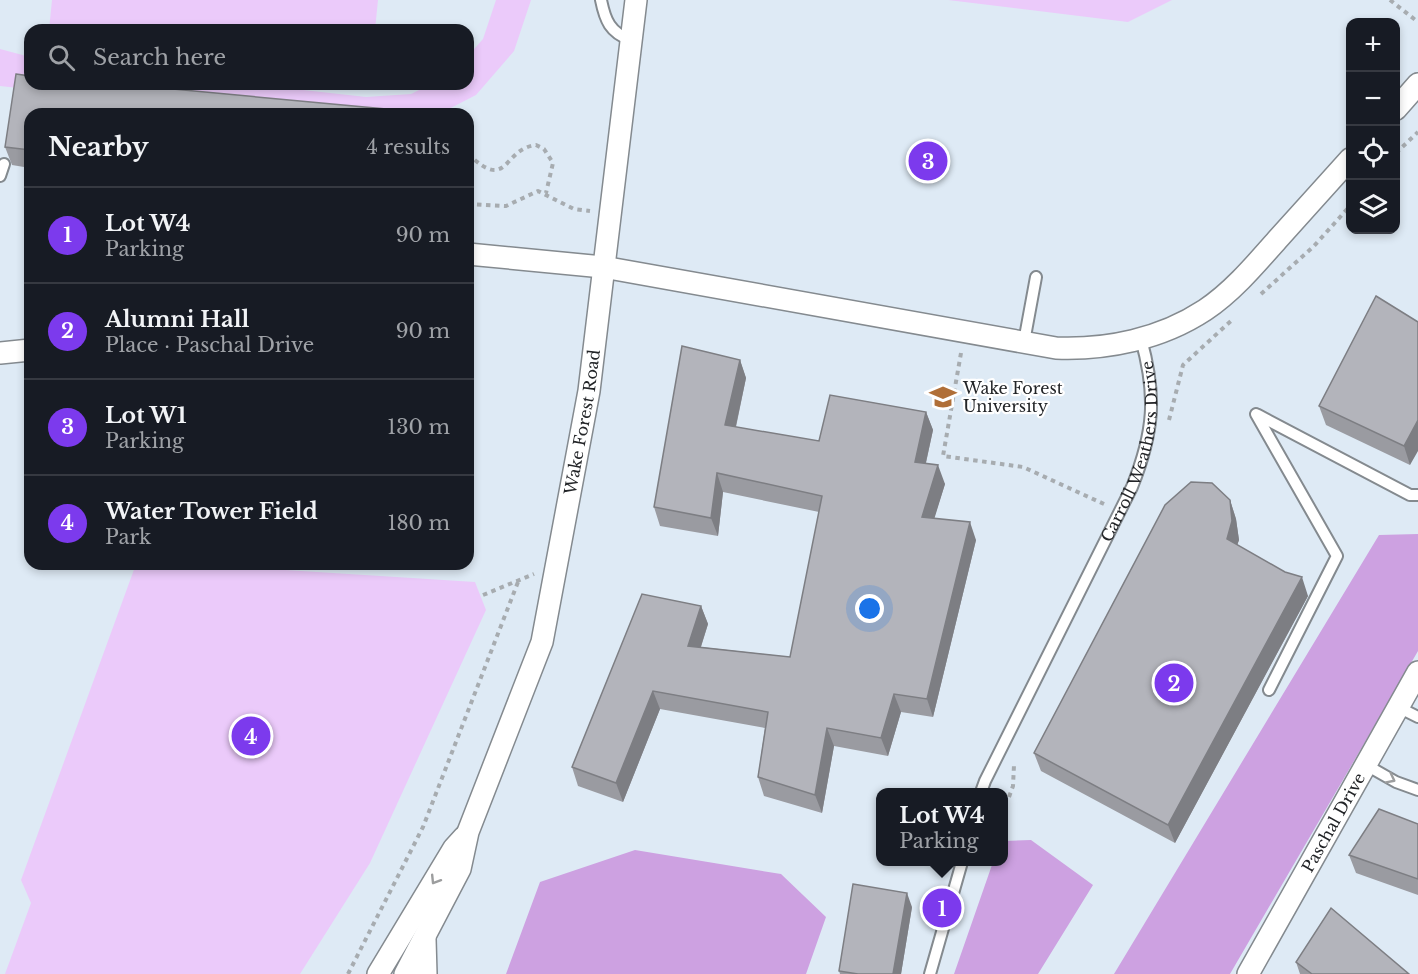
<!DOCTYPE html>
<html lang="en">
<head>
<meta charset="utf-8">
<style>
  body { margin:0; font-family:"Libre Baskerville",serif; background:#20242c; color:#f1f3f6 }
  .controls { position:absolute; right:18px; top:18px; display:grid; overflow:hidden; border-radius:12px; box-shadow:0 3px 9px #0003 }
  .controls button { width:54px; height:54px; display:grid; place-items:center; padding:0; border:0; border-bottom:2px solid #363941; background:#171b24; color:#f1f3f6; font:30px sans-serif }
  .you { position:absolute; left:870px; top:609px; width:21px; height:21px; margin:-15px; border:4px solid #fff; border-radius:50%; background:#1a73e8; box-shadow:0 0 0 9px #1a73e833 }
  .badge { display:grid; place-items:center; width:39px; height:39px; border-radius:50%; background:#7c3aed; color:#fff; font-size:20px; font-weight:700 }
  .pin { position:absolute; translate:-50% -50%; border:3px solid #fff; box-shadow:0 2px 6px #0006 }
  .popup { position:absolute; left:876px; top:788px; width:132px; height:78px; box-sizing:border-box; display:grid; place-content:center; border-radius:12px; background:#171b24; filter:drop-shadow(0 2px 4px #0005); font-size:20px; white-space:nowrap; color:#9ea1a6 }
  .popup b { font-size:22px; color:#f1f3f6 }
  .popup::after { content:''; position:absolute; left:50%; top:100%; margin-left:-12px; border:12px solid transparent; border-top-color:#171b24 }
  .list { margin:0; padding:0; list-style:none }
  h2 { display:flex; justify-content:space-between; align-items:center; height:78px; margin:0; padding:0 24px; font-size:26px }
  h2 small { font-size:20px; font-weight:400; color:#9ea1a6 }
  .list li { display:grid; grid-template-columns:39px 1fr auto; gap:18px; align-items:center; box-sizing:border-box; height:96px; padding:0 24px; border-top:2px solid #363941 }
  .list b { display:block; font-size:22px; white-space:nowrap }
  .list p { margin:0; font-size:20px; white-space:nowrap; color:#9ea1a6 }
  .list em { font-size:20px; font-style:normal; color:#9ea1a6 }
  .icon { flex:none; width:33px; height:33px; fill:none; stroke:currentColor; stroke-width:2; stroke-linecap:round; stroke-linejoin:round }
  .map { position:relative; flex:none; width:1418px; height:974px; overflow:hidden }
  .search { position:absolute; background:#171b24; box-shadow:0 3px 9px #0003; left:24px; top:24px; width:450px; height:66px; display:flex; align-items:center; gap:15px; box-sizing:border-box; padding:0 21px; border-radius:18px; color:#9ea1a6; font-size:22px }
  .panel { position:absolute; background:#171b24; box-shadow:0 3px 9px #0003; left:24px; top:108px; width:450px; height:462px; border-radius:18px }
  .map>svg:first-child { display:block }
</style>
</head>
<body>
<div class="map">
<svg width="1418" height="974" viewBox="0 0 1418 974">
  <rect width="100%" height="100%" fill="#f0f6fc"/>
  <path fill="#deeaf5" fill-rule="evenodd" d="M 0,0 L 1418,0 L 1418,974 L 0,974 ZM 1350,22 L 1396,22 L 1396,230 L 1350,230 ZM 30,30 L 468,30 L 468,84 L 30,84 ZM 30,114 L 468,114 L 468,564 L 30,564 ZM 880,792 L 1004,792 L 1004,862 L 880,862 Z"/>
  <path fill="#ebcafa" d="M 52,0 L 378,0 L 375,30 L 49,30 Z
    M 496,0 L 531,0 L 514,51 L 476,95 L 439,114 L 258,114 L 0,86 L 0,49 L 30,57 L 30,84 L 250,84 L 366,97 L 411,94 L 431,84 L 468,84 L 468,56 L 483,39 Z
    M 948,0 L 1172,0 L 1128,22 Z
    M 136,564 L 190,564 L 475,582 L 486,610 L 370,863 L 300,974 L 5,974 L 31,903 L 21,880 Z"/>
  <path fill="#cda1e1" d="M 1418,534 L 1418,651 L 1230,974 L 1114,974 L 1379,535 Z
    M 1031,840 L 1093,885 L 1038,974 L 954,974 L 993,862 L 1004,862 L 1004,841 Z
    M 635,850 L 781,874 L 826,917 L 806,974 L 506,974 L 540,882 Z"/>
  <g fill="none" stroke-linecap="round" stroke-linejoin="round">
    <defs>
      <g id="service">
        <path d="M 601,0 C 605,20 610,33 631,40"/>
        <path d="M 0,176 L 4,164"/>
        <path d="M 1024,342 L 1036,277"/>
        <path d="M 1256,414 L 1337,556 L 1269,690"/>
        <path d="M 1258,415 L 1410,495 L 1418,495"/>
        <path d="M 1398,707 L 1418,717"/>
        <path d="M 1366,765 L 1396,782 L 1418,790"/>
        <path id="s1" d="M 981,792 L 985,781 L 1132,487 C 1154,432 1157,396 1141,339"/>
        <path d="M 930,974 L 962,862"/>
      </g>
      <g id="minor">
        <path d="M 1396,109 L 1418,84"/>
        <path d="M 468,254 L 603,267 L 1056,348 C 1107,350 1161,339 1205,310 C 1232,292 1255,265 1277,240 C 1301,213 1326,186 1350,159"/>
        <path d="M 0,353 L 30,350"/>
        <path d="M 425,939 L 426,974"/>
        <path d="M 378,974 L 454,848 L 464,837"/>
        <path id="s2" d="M 405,974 L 460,869 L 468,832 L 542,642 L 589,391 L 636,0"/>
        <path id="s3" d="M 1248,974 L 1418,672"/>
      </g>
    </defs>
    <use href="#service" stroke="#848a8f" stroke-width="14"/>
    <use href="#minor" stroke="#848a8f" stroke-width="24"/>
    <path stroke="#a7acb0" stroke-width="4" stroke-dasharray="4.5 4.5" stroke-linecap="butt" d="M 1390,0 L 1418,22
      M 1396,153 L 1418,132
      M 468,154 C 509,193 502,149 536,145 L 544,149 L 553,163 L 546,193
      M 468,204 L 506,206 L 538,191 L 574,209 L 590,211
      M 1261,294 L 1314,246 L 1350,206
      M 961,353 L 943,456 L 1023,467 L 1104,504
      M 1169,420 L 1183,365 L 1233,319
      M 483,595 L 534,574
      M 1009,797 L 1013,786 L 1014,765
      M 348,974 L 423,827 L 518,582"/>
    <use href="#service" stroke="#fff" stroke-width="10"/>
    <use href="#minor" stroke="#fff" stroke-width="21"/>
  </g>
  <path fill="#9a9ba1" d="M 30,114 L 30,168 L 12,165 L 5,147 Z
    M 1418,322 L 1410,465 L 1326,425 L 1319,406 Z
    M 740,360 L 746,378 L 736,427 L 819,441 L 926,412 L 933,430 L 926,463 L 945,484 L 934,518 L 976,540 L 933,717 L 901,712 L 888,756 L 834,746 L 822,813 L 764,796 L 758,777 L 765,728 L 660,709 L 623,802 L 578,786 L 572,767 L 701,606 L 708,624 L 701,647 L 790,657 L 819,512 L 723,492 L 718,536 L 660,526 L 654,507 Z
    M 1230,500 L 1236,519 L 1239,540 L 1237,545 L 1308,596 L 1175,843 L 1041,771 L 1034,753 Z
    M 1418,824 L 1418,895 L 1356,873 L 1349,855 Z
    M 912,907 L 901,974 L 840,974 L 839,971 Z
    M 1296,962 L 1409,974 L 1300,974 Z"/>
  <path fill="#7d7e83" d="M 740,360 L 746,378 L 732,444 L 725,425 Z
    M 926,412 L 933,430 L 922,480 L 915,462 Z
    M 1418,420 L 1418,451 L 1410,465 L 1404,446 Z
    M 938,465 L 945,484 L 929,536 L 922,517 Z
    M 717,473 L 723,492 L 718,536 L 711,518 Z
    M 1230,500 L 1236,519 L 1239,540 L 1233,557 L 1227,539 Z
    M 970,522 L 976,540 L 933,717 L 927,699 Z
    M 1302,577 L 1308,596 L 1175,843 L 1168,825 Z
    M 701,606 L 708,624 L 695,665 L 688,646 Z
    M 653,691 L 660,709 L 623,802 L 616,783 Z
    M 894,694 L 901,712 L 888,756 L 881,738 Z
    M 827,728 L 834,746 L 822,813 L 815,795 Z
    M 907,893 L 912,907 L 901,974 L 893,974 Z"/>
  <path fill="#b3b4bb" stroke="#7d7e83" stroke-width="1.5" d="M 16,74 L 30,76 L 30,84 L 119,84 L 418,112 L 418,114 L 30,114 L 30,150 L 5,147 Z
    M 1376,296 L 1418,322 L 1418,420 L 1404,446 L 1319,406 Z
    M 682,346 L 740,360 L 725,425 L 819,441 L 830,395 L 926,412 L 915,462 L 938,465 L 922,517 L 970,522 L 927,699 L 894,694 L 881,738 L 827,728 L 815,795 L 758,777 L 768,712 L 653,691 L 616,783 L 572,767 L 642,594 L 701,606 L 688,646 L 790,657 L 822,496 L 717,473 L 711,518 L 654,507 Z
    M 1191,482 L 1212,483 L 1230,500 L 1232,521 L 1227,539 L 1285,572 L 1302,577 L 1168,825 L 1034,753 L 1165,505 Z
    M 1379,809 L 1418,824 L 1418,879 L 1349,855 Z
    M 853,884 L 907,893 L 893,974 L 858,974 L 839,971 Z
    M 1331,908 L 1409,974 L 1312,974 L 1296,962 Z"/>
  <defs><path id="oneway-chevron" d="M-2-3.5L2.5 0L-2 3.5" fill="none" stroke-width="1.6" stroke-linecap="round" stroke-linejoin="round" transform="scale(1.5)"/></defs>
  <g stroke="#9c9d9e">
    <use href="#oneway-chevron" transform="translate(1391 779) rotate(27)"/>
    <use href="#oneway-chevron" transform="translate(435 880) rotate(122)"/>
  </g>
  <defs>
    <symbol id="university-bare" viewBox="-9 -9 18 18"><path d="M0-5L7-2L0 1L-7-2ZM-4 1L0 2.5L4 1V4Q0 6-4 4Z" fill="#b06f38" stroke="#fff" stroke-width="2.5" paint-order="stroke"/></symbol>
  </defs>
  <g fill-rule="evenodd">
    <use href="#university-bare" x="924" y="378" width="38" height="38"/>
  </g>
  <g text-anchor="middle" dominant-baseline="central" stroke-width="4.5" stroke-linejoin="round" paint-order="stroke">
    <g font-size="16" fill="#232528" stroke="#fff" text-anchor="start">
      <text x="963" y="388">Wake Forest<tspan x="963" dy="18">University</tspan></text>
    </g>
    <g font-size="16" fill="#232528" stroke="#fff">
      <text stroke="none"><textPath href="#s2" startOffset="584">Wake Forest Road</textPath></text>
      <text stroke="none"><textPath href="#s1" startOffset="375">Carroll Weathers Drive</textPath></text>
      <text stroke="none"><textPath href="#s3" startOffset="174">Paschal Drive</textPath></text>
    </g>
  </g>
</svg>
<div class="controls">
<button>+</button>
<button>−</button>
<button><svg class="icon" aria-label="locate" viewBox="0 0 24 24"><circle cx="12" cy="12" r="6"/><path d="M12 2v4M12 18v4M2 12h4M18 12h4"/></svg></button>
<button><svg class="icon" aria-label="layers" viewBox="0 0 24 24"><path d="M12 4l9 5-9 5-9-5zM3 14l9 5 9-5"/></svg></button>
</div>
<div class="you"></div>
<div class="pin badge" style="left:942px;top:908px">1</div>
<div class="popup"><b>Lot W4</b>Parking</div>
<div class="pin badge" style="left:1174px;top:683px">2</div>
<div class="pin badge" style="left:928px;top:161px">3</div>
<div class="pin badge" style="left:251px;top:736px">4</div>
<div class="search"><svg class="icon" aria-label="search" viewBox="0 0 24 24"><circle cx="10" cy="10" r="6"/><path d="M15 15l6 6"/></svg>Search here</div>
<section class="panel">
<h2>Nearby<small>4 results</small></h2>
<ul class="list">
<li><span class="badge">1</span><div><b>Lot W4</b><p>Parking</p></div><em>90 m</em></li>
<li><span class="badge">2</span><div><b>Alumni Hall</b><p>Place · Paschal Drive</p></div><em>90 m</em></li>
<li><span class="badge">3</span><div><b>Lot W1</b><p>Parking</p></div><em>130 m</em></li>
<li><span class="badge">4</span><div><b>Water Tower Field</b><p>Park</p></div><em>180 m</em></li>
</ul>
</section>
</div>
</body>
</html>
